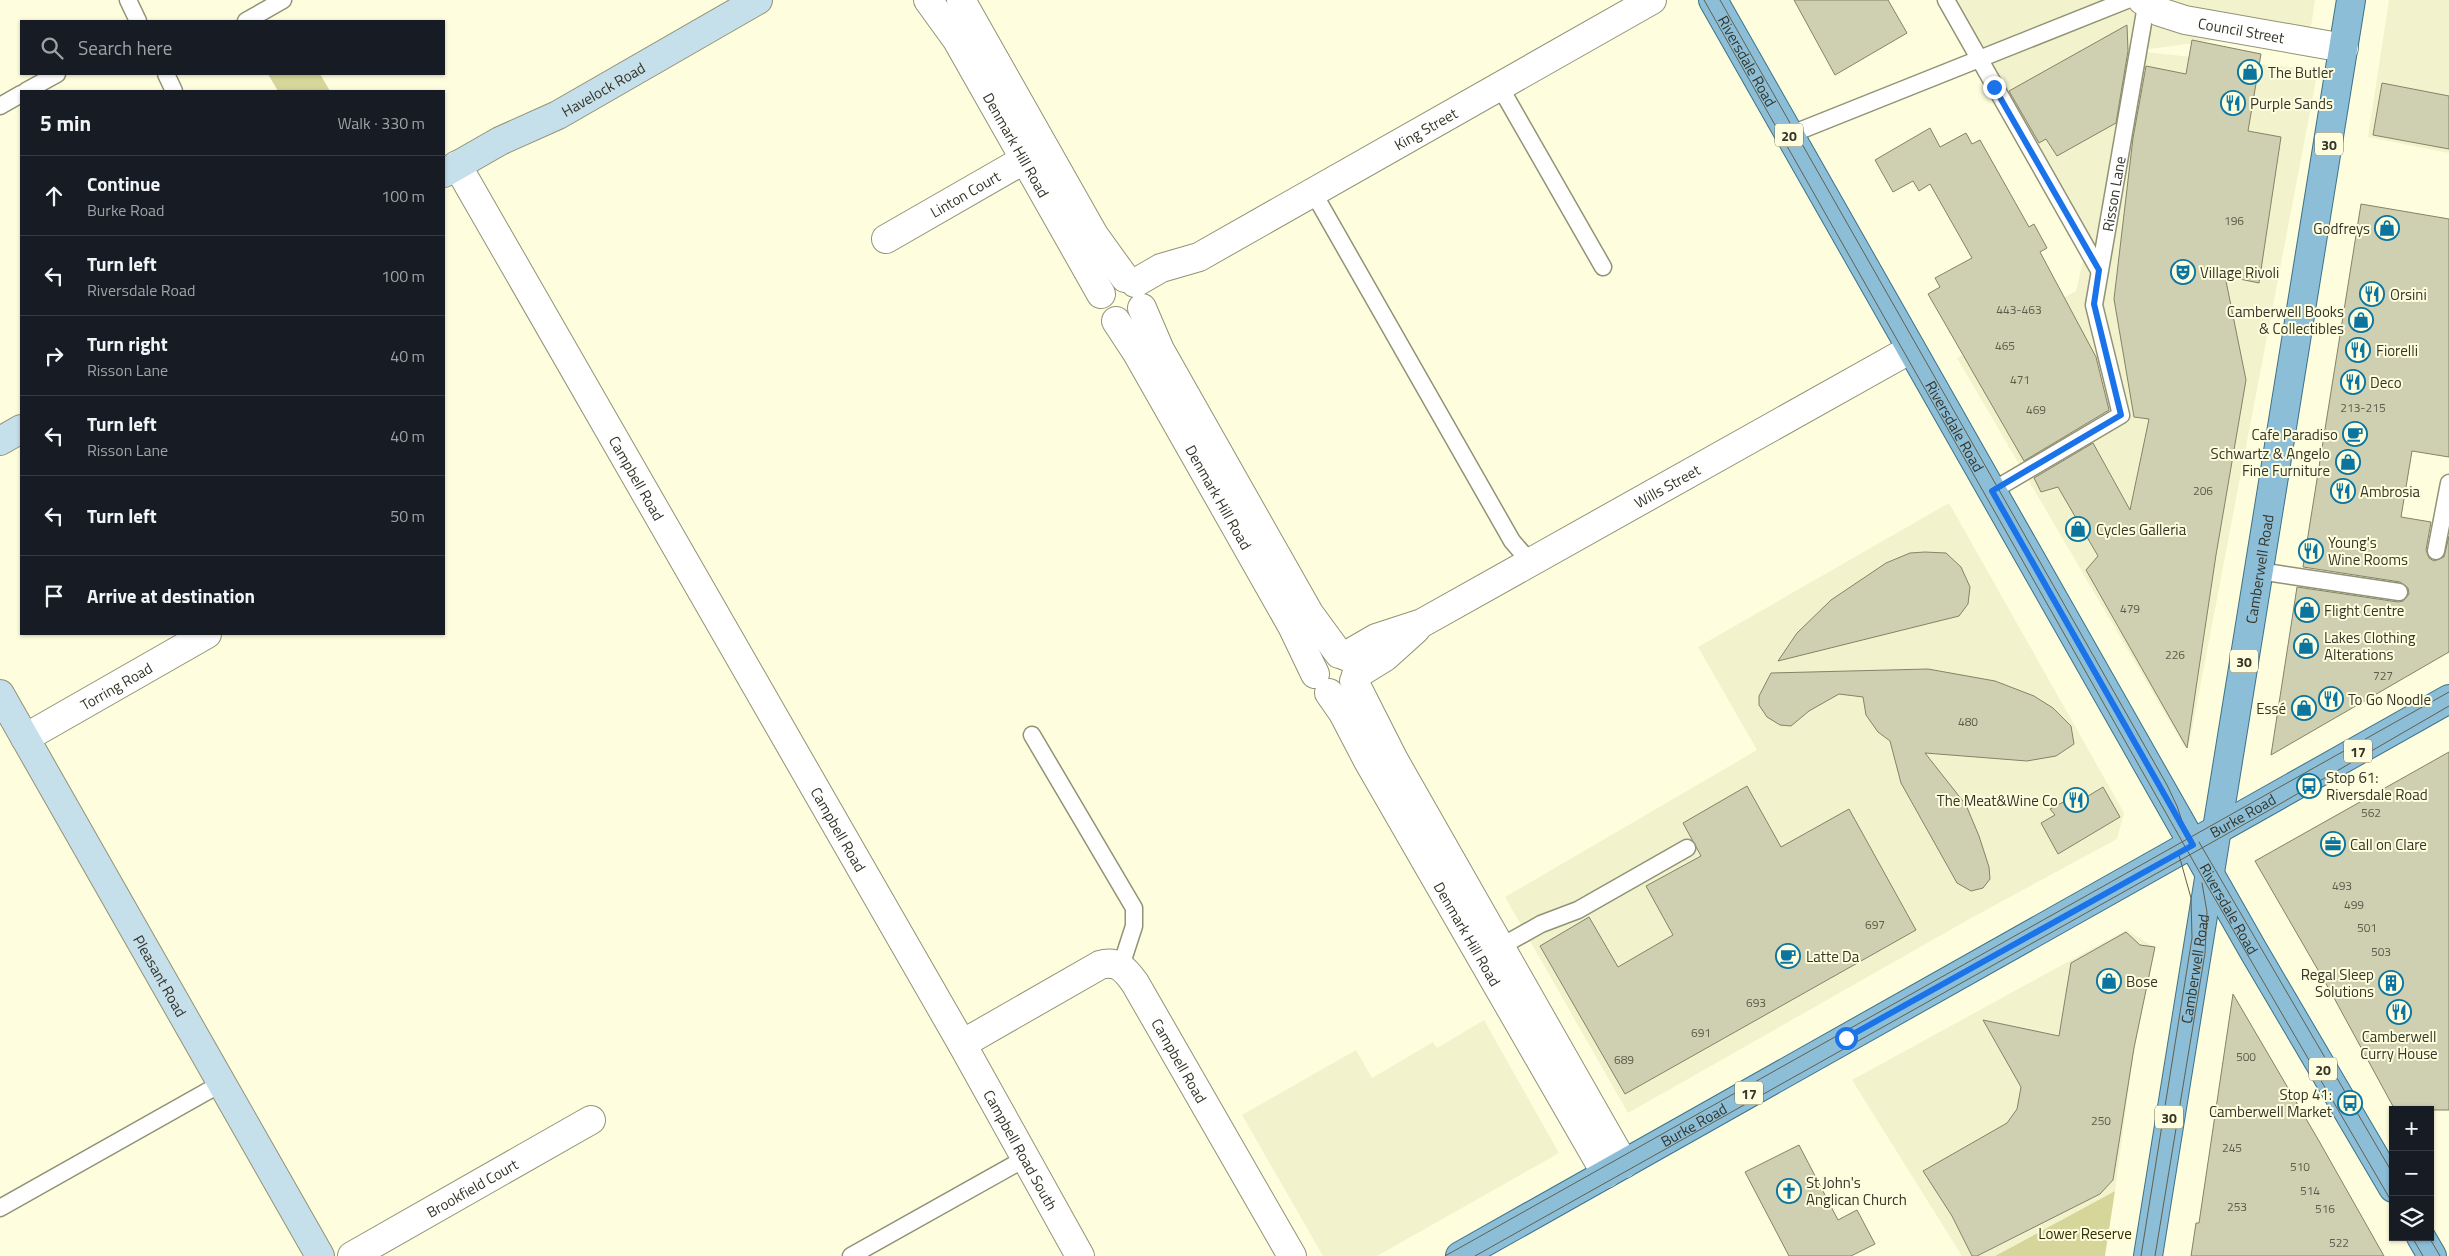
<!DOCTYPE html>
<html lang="en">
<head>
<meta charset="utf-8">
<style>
  body { margin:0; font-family:"Titillium Web",sans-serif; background:#20242c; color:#f1f3f6 }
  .controls { position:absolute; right:15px; bottom:15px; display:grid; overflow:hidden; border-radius:0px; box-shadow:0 1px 4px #0004 }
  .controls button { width:45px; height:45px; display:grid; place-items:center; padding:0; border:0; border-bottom:1px solid #363941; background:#171b24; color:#f1f3f6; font:25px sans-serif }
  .stop { position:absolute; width:15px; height:15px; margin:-11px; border:4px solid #1a73e8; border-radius:50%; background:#fff }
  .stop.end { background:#1a73e8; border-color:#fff; box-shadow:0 1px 5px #0008 }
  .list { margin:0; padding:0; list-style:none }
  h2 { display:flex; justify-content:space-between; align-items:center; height:65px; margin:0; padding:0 20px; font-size:21px }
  h2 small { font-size:16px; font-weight:400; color:#9ea1a6 }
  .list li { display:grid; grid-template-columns:32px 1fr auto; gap:15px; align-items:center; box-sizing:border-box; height:80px; padding:0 20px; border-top:1px solid #363941 }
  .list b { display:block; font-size:19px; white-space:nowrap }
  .list p { margin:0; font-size:16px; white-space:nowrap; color:#9ea1a6 }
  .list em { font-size:16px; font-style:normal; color:#9ea1a6 }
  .icon { flex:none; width:28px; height:28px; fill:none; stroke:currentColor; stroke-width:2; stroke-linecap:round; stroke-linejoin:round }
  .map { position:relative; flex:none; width:2449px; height:1256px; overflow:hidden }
  .search { position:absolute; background:#171b24; box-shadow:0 1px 4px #0004; left:20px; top:20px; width:425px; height:55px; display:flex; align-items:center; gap:12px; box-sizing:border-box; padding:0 18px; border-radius:0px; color:#9ea1a6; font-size:19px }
  .panel { position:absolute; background:#171b24; box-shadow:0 1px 4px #0004; left:20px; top:90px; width:425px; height:545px; border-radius:0px }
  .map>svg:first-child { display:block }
</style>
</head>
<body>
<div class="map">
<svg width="2449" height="1256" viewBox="0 0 2449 1256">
  <rect width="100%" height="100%" fill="#fefede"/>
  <path fill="#f2f3cc" d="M 1951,0 L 2315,0 L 2311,27 L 2135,51 L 2318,70 L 2189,745 L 2184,746 L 1957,358 L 2076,291 L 2088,240 Z
    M 2389,0 L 2449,0 L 2449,153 L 2368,137 Z
    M 1949,503 L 2124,813 L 2117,839 L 1973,917 L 1628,1113 L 1505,897 L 1757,750 L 1698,647 Z
    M 2126,930 L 2154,947 L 2134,1048 L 2115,1191 L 1995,1256 L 1962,1256 L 1852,1080 Z
    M 1484,1020 L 1559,1153 L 1377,1256 L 1323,1256 L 1242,1115 L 1356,1050 L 1372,1078 L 1433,1042 L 1437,1048 Z"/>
  <path fill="#d6d69b" d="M 268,74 L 320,74 L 330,91 L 278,91 Z
    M 2115,1191 L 2105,1256 L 1995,1256 Z"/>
  <path fill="#cfd0b1" stroke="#838367" d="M 1794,0 L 1888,0 L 1907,33 L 1835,75 Z
    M 2127,25 L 2128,51 L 2116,123 L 2057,156 L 2046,139 L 2039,143 L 2009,91 Z
    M 2192,40 L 2261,54 L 2248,131 L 2281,137 L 2259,283 L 2225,276 L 2246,380 L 2216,555 L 2187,748 L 2086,570 L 2098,556 L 2058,487 L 2041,492 L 2034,478 L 2093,443 L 2130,510 L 2149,419 L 2134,417 L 2114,299 L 2133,138 L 2146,66 L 2186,74 Z
    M 2382,83 L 2449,96 L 2449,149 L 2373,135 Z
    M 1930,128 L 1940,147 L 1966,133 L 1972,144 L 1980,140 L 2029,227 L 2034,224 L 2047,248 L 2040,252 L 2096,357 L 2109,410 L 2024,461 L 1928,294 L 1940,287 L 1935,278 L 1972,258 L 1930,184 L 1919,191 L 1913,181 L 1893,192 L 1875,160 Z
    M 2361,204 L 2449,219 L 2449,457 L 2412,451 L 2401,517 L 2431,522 L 2426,550 L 2429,558 L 2434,561 L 2444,557 L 2449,536 L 2449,652 L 2271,755 L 2297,587 L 2398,602 L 2403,601 L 2409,594 L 2408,588 L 2400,582 L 2303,567 Z
    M 1925,552 L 1946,553 L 1961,567 L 1970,587 L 1968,604 L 1959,616 L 1778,661 L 1797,633 L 1831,600 L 1886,563 L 1910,553 Z
    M 1928,669 L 1995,681 L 2034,696 L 2053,708 L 2071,726 L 2074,744 L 2056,756 L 2027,761 L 1925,753 L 1966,805 L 1979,836 L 1989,867 L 1990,879 L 1983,888 L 1971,891 L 1957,883 L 1901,783 L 1890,741 L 1878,732 L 1866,715 L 1863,697 L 1839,694 L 1809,711 L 1791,726 L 1780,725 L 1767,717 L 1759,705 L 1759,696 L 1771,673 Z
    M 2449,752 L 2449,1110 L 2395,1110 L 2333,996 L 2255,861 Z
    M 1747,786 L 1781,847 L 1849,809 L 1916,930 L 1625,1094 L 1540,946 L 1589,917 L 1618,967 L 1673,935 L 1646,886 L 1701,856 L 1683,823 Z
    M 2103,787 L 2120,817 L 2058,854 L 2041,823 L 2055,815 L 2050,809 L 2071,798 L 2075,804 Z
    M 2126,932 L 2140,945 L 2155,947 L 2134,1048 L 2113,1180 L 2100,1194 L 1977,1256 L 1972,1256 L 1952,1216 L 1923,1171 L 2007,1123 L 2017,1109 L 2021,1087 L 1983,1020 L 2059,1036 L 2071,963 Z
    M 2233,994 L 2319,1141 L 2384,1256 L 2191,1256 L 2196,1223 L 2199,1223 Z
    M 1799,1145 L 1838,1220 L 1857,1210 L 1875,1244 L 1851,1256 L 1789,1256 L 1745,1172 Z"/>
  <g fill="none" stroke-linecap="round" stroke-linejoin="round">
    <defs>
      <g id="lane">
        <path d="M 128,0 L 138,21"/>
        <path d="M 1946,0 L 2099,270"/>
        <path d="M 246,21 L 283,0"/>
        <path d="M 166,74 L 174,91"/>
        <path d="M 1500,87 L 1603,267"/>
        <path d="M 26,91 L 57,74"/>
        <path d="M 0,106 L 21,94"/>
        <path d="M 1789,135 L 2127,0"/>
        <path d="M 1313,192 L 1512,541 L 1531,563"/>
        <path id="s1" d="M 1992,491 L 2121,415 L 2094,305 L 2147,0"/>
        <path d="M 2436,551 L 2449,483"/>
        <path d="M 2259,571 L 2399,592"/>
        <path d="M 1032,735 L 1134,908 L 1134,926 L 1121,966"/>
        <path d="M 1493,951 L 1541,924 L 1578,910 L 1687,848"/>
        <path d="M 0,1208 L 222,1083"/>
        <path d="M 851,1256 L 1026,1158"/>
      </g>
      <g id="street">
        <path id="s2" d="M 928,0 L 957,40 L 1101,294"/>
        <path d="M 961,0 L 1094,235 L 1125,278"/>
        <path id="s3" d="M 2142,0 L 2160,12 L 2185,20 L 2344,48"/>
        <path id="s4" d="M 457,165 L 962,1044 L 1100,965 C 1117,960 1125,969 1135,983 L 1292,1256"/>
        <path id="s5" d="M 886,239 L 1041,150"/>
        <path id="s6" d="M 1135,283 L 1161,268 L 1199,257 L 1652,0"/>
        <path d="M 1142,308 L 1160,350 L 1309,613 L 1339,654"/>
        <path id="s7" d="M 1116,321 L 1137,353 L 1292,626 L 1315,674"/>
        <path id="s8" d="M 1345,656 L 1376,638 L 1422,623 L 1911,349"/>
        <path d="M 1356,675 L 1385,657 L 1416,629"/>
        <path d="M 1354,681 L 1394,760 L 1624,1164"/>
        <path id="s9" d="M 1329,693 L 1343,713 L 1368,761 L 1606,1174"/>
        <path id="s10" d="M 25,738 L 207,634"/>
        <path id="s11" d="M 962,1044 L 1080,1256"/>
        <path id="s12" d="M 352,1256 L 591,1120"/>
      </g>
      <g id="secondary">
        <path id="s13" d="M 444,173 L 500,141 L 558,115 L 758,0"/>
        <path d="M 0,441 L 21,429"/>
        <path id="s14" d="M 0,694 L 320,1256"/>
      </g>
      <g id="primary">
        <path id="s15" d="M 1713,0 L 2253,950 L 2393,1188"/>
        <path d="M 2421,1237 L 2432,1256"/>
        <path id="s16" d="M 1460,1256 L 2449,699"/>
        <path id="s17" d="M 2148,1256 L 2351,0"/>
      </g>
    </defs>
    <use href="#lane" stroke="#929276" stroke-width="19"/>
    <use href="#street" stroke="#929276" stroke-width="30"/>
    <use href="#secondary" stroke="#929276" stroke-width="30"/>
    <use href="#primary" stroke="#3c7289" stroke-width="30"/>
    <use href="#lane" stroke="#fff" stroke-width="16"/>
    <use href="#street" stroke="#fff" stroke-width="28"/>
    <use href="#secondary" stroke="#c5dfeb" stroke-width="28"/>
    <use href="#primary" stroke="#8cbed7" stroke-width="28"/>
    <path stroke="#606050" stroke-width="1" d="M 1704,0 L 2208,887 L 2393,1204
      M 1720,0 L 2167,785 L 2177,806 L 2190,845
      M 2199,842 L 2393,1174
      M 2412,1237 L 2423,1256
      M 2429,1237 L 2440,1256
      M 1445,1256 L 2449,692
      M 1475,1256 L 2266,812 L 2449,706
      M 2141,1256 L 2192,938 L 2191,898 L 2179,855
      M 2155,1256 L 2205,953 L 2207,912 L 2202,883"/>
  </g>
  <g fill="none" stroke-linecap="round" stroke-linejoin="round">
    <path stroke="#1a73e8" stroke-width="6" d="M 1846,1038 L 2193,845 L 1992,491 L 2121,415 L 2094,304 L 2099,270 L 1994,87"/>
  </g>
  <defs>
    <symbol id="shop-ring" viewBox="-11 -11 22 22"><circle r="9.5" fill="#fefede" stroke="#0b75a0" stroke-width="1.5"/><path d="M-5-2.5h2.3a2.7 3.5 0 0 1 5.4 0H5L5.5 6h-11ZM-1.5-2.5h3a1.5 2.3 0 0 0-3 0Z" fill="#0b75a0"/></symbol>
    <symbol id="restaurant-ring" viewBox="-11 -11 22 22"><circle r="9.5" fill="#fefede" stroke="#0b75a0" stroke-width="1.5"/><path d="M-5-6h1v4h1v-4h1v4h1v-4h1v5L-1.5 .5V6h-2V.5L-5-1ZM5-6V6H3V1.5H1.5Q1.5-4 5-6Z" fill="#0b75a0"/></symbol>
    <symbol id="theatre-ring" viewBox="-11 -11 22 22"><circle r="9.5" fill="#fefede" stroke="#0b75a0" stroke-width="1.5"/><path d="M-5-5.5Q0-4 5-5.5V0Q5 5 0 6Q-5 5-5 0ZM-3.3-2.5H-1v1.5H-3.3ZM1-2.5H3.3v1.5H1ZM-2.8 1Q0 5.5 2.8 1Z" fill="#0b75a0"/></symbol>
    <symbol id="cafe-ring" viewBox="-11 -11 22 22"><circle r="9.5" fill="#fefede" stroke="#0b75a0" stroke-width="1.5"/><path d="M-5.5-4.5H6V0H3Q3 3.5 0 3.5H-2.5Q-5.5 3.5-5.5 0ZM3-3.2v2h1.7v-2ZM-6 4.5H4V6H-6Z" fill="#0b75a0"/></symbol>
    <symbol id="bus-ring" viewBox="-11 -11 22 22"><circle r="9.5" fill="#fefede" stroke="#0b75a0" stroke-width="1.5"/><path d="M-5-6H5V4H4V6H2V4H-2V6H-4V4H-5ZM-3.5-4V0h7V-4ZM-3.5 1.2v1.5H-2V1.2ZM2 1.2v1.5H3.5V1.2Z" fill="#0b75a0"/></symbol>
    <symbol id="office-ring" viewBox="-11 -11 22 22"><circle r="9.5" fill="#fefede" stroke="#0b75a0" stroke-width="1.5"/><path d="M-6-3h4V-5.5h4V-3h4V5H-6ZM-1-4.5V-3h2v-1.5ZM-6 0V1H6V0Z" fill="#0b75a0"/></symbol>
    <symbol id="building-ring" viewBox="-11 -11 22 22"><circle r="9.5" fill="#fefede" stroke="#0b75a0" stroke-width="1.5"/><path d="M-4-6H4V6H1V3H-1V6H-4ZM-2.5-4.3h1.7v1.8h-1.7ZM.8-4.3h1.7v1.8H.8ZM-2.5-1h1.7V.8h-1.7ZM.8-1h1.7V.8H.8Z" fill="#0b75a0"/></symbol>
    <symbol id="church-ring" viewBox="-11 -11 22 22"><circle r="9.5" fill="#fefede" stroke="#0b75a0" stroke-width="1.5"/><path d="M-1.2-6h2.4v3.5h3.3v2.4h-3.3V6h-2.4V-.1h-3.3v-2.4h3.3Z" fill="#0b75a0"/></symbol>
  </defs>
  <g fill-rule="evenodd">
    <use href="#shop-ring" x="2236" y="58" width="28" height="28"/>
    <use href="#restaurant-ring" x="2219" y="89" width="28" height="28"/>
    <use href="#shop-ring" x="2373" y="214" width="28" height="28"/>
    <use href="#theatre-ring" x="2169" y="258" width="28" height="28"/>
    <use href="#restaurant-ring" x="2358" y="280" width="28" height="28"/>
    <use href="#shop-ring" x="2347" y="306" width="28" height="28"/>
    <use href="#restaurant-ring" x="2344" y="336" width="28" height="28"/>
    <use href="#restaurant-ring" x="2339" y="368" width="28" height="28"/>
    <use href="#cafe-ring" x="2341" y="420" width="28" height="28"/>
    <use href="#shop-ring" x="2334" y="448" width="28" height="28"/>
    <use href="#restaurant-ring" x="2329" y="477" width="28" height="28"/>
    <use href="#shop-ring" x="2064" y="515" width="28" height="28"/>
    <use href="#restaurant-ring" x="2297" y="537" width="28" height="28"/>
    <use href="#shop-ring" x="2293" y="596" width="28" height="28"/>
    <use href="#shop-ring" x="2292" y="632" width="28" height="28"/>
    <use href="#restaurant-ring" x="2317" y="685" width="28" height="28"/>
    <use href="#shop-ring" x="2290" y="694" width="28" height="28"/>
    <use href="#bus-ring" x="2295" y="772" width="28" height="28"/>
    <use href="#restaurant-ring" x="2062" y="786" width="28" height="28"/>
    <use href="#office-ring" x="2319" y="830" width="28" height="28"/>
    <use href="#cafe-ring" x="1774" y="942" width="28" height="28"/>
    <use href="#shop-ring" x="2095" y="967" width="28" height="28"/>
    <use href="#building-ring" x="2377" y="969" width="28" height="28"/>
    <use href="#restaurant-ring" x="2385" y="998" width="28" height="28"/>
    <use href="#bus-ring" x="2336" y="1089" width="28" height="28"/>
    <use href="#church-ring" x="1775" y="1177" width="28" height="28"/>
  </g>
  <g text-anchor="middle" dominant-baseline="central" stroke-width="4" stroke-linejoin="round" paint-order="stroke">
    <g font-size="12" fill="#5c5c4b">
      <text x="2234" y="220">196</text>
      <text x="2019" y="309">443-463</text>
      <text x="2005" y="345">465</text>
      <text x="2020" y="379">471</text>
      <text x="2363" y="407">213-215</text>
      <text x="2036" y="409">469</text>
      <text x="2203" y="490">206</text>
      <text x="2130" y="608">479</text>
      <text x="2175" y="654">226</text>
      <text x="2383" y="675">727</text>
      <text x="1968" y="721">480</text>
      <text x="2371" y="812">562</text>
      <text x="2342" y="885">493</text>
      <text x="2354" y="904">499</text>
      <text x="1875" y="924">697</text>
      <text x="2367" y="927">501</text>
      <text x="2381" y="951">503</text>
      <text x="1756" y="1002">693</text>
      <text x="1701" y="1032">691</text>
      <text x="2246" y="1056">500</text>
      <text x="1624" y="1059">689</text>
      <text x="2101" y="1120">250</text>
      <text x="2232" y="1147">245</text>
      <text x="2300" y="1166">510</text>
      <text x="2310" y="1190">514</text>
      <text x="2237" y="1206">253</text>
      <text x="2325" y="1208">516</text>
      <text x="2339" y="1242">522</text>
    </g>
    <g fill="#fefede" stroke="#71715f" stroke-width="1">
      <rect x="1775" y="123.5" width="28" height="23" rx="4"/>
      <rect x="2315" y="132.5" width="28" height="23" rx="4"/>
      <rect x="2230" y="649.5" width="28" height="23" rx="4"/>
      <rect x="2344" y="739.5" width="28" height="23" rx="4"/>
      <rect x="2309" y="1057.5" width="28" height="23" rx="4"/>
      <rect x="1735" y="1081.5" width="28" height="23" rx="4"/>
      <rect x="2155" y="1105.5" width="28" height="23" rx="4"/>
    </g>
    <g font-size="14" font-weight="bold" fill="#353529">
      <text x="1789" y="135">20</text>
      <text x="2329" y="144">30</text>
      <text x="2244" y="661">30</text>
      <text x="2358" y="751">17</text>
      <text x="2323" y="1069">20</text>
      <text x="1749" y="1093">17</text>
      <text x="2169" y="1117">30</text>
    </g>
    <g font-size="15" fill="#353529" stroke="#fefede">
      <text stroke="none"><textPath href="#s3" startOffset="105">Council Street</textPath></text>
      <text stroke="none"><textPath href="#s15" startOffset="70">Riversdale Road</textPath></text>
      <text stroke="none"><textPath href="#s13" startOffset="180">Havelock Road</textPath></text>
      <text stroke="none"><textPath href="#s6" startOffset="330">King Street</textPath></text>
      <text stroke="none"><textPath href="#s2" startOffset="170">Denmark Hill Road</textPath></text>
      <text stroke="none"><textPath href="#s5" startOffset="91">Linton Court</textPath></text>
      <text stroke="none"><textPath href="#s1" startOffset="376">Risson Lane</textPath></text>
      <text stroke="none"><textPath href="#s15" startOffset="490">Riversdale Road</textPath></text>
      <text stroke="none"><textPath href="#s4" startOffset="361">Campbell Road</textPath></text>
      <text stroke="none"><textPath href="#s8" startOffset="365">Wills Street</textPath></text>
      <text stroke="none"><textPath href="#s7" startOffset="204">Denmark Hill Road</textPath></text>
      <text stroke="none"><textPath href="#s17" startOffset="696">Camberwell Road</textPath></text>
      <text stroke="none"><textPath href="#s10" startOffset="105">Torring Road</textPath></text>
      <text stroke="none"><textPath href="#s16" startOffset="898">Burke Road</textPath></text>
      <text stroke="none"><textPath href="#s4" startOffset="766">Campbell Road</textPath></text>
      <text stroke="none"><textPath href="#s15" startOffset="1045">Riversdale Road</textPath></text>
      <text stroke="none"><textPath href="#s9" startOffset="278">Denmark Hill Road</textPath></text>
      <text stroke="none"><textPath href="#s17" startOffset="291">Camberwell Road</textPath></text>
      <text stroke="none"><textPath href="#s14" startOffset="324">Pleasant Road</textPath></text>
      <text stroke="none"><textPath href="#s4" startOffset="1305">Campbell Road</textPath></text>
      <text stroke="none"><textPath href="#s16" startOffset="268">Burke Road</textPath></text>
      <text stroke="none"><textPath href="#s11" startOffset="121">Campbell Road South</textPath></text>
      <text stroke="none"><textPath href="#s12" startOffset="138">Brookfield Court</textPath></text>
    </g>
    <g font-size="15" fill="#353529" stroke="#fefede" text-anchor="start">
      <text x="2268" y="72">The Butler</text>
      <text x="2250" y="103">Purple Sands</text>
      <text x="2370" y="228" text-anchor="end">Godfreys</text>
      <text x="2200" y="272">Village Rivoli</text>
      <text x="2390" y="294">Orsini</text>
      <text x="2344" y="311" text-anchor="end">Camberwell Books<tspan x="2344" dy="17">&amp; Collectibles</tspan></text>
      <text x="2376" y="350">Fiorelli</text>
      <text x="2370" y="382">Deco</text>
      <text x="2338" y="434" text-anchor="end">Cafe Paradiso</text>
      <text x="2330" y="453" text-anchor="end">Schwartz &amp; Angelo<tspan x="2330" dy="17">Fine Furniture</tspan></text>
      <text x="2360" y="491">Ambrosia</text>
      <text x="2096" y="529">Cycles Galleria</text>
      <text x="2328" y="542">Young's<tspan x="2328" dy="17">Wine Rooms</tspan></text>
      <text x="2324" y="610">Flight Centre</text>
      <text x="2324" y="637">Lakes Clothing<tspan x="2324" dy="17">Alterations</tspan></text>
      <text x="2348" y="699">To Go Noodle</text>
      <text x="2286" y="708" text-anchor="end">Essé</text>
      <text x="2326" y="777">Stop 61:<tspan x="2326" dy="17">Riversdale Road</tspan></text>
      <text x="2058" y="800" text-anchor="end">The Meat&amp;Wine Co</text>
      <text x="2350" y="844">Call on Clare</text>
      <text x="1806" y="956">Latte Da</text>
      <text x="2374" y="974" text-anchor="end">Regal Sleep<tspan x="2374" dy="17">Solutions</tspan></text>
      <text x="2126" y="981">Bose</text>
      <text x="2399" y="1036" text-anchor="middle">Camberwell<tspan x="2399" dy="17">Curry House</tspan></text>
      <text x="2332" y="1094" text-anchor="end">Stop 41:<tspan x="2332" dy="17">Camberwell Market</tspan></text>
      <text x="1806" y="1182">St John's<tspan x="1806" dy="17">Anglican Church</tspan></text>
    </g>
    <g font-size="15" fill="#2f2e01" stroke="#fefede">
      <text x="2085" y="1233">Lower Reserve</text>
    </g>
  </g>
</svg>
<div class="controls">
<button>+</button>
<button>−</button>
<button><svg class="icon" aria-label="layers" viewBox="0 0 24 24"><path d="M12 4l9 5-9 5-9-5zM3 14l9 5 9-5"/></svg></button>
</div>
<div class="stop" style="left:1846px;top:1038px"></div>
<div class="stop end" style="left:1994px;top:87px"></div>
<div class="search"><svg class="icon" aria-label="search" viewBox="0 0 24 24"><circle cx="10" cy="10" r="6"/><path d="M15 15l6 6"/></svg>Search here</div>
<section class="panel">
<h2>5 min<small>Walk · 330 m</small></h2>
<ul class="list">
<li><svg class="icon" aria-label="ahead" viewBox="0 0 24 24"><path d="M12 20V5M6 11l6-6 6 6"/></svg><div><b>Continue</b><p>Burke Road</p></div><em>100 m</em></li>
<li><svg class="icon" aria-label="left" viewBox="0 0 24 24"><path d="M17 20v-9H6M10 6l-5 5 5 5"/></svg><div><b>Turn left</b><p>Riversdale Road</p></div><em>100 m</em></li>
<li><svg class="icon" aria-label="right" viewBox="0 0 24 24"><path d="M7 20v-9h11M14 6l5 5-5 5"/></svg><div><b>Turn right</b><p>Risson Lane</p></div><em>40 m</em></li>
<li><svg class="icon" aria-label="left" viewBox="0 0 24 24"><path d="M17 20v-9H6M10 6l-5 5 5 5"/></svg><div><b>Turn left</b><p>Risson Lane</p></div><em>40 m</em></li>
<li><svg class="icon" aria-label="left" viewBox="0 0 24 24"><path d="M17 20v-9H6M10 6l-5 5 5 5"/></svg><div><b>Turn left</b></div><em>50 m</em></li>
<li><svg class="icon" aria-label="arrive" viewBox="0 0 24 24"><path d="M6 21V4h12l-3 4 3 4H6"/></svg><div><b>Arrive at destination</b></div></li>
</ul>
</section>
</div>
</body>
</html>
